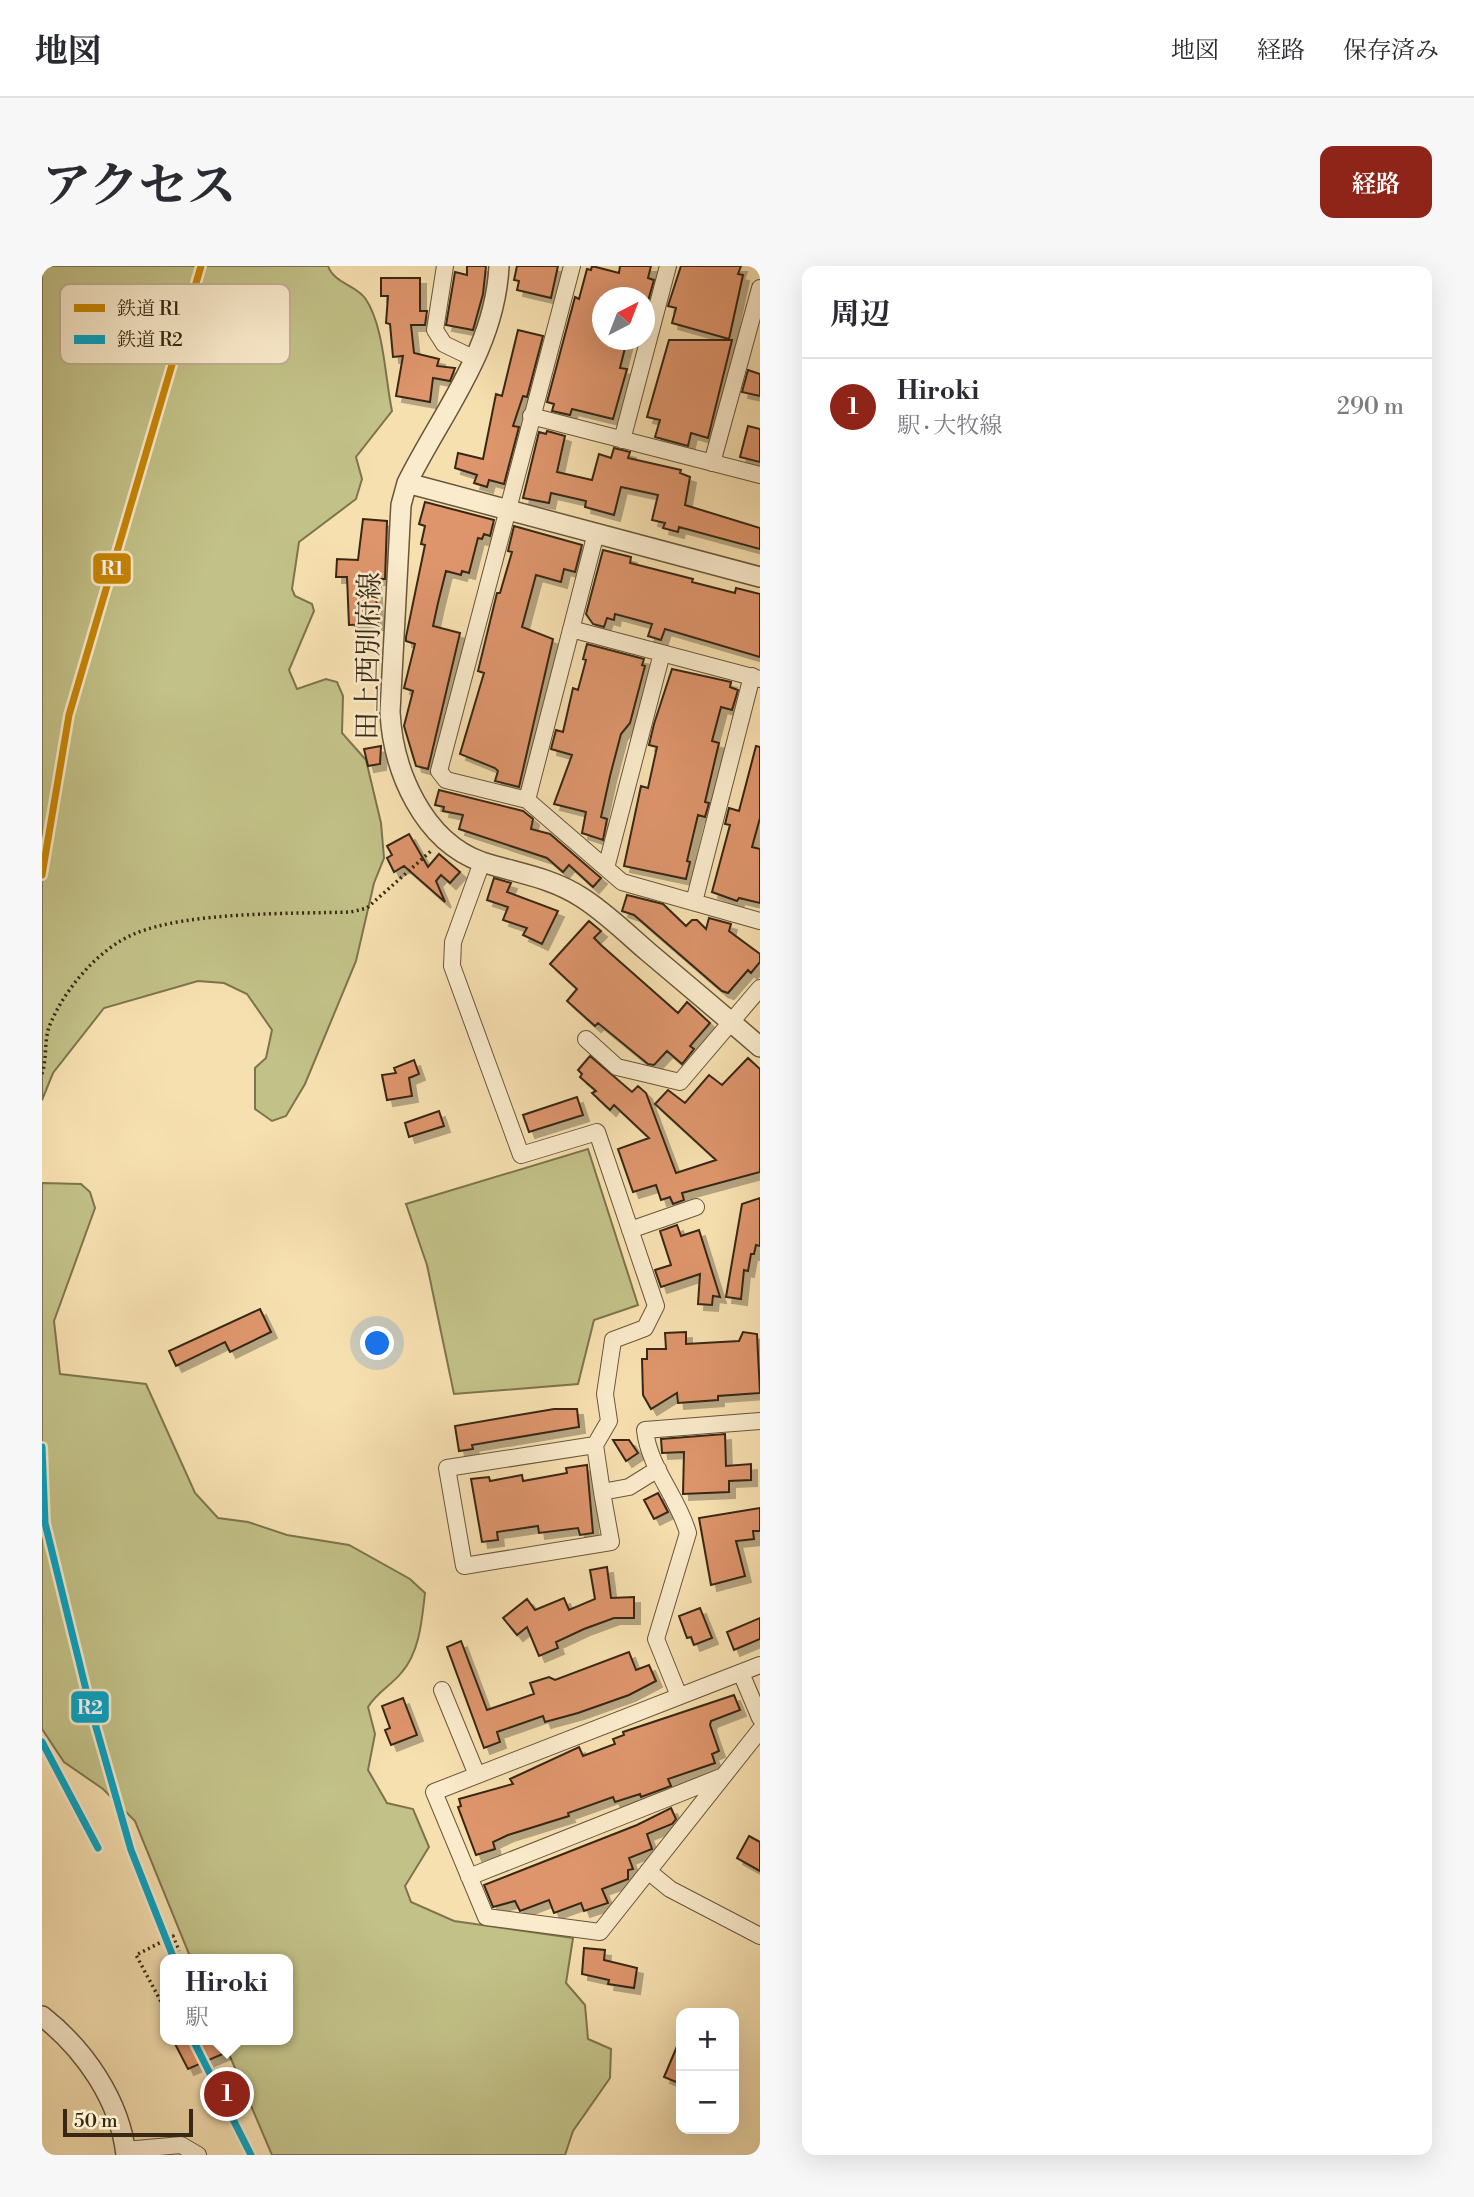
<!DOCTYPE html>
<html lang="ja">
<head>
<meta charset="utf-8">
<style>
  body { margin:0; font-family:"Libre Bodoni","Noto Serif JP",serif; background:#f7f7f7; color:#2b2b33 }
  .controls { position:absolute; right:21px; bottom:21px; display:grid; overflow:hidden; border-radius:14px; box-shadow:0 7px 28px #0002 }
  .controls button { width:63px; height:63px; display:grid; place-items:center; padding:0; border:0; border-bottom:2px solid #e1e1e2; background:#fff; color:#2b2b33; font:35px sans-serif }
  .compass { position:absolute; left:550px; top:21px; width:63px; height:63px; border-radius:50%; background:#fff; box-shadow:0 7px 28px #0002; rotate:42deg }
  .scale { position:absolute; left:21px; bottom:18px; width:130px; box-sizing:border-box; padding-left:7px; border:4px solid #382813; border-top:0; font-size:19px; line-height:24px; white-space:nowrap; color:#382813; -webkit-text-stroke:5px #faebcc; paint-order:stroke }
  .you { position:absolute; left:336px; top:1078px; width:24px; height:24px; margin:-18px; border:5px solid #fff; border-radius:50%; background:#1a73e8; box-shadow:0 0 0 10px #1a73e833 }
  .badge { display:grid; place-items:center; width:46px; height:46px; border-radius:50%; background:#8f2418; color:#fff; font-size:23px; font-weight:700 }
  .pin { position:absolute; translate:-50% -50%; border:4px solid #fff; box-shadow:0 2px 7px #0006 }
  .popup { position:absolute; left:118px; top:1688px; width:133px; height:91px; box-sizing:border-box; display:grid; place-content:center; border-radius:14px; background:#fff; filter:drop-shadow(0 2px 5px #0005); font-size:23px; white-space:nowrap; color:#7c7c81 }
  .popup b { font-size:26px; color:#2b2b33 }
  .popup::after { content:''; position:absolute; left:50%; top:100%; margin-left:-14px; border:14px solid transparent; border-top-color:#fff }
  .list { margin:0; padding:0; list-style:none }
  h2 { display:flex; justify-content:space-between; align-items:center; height:91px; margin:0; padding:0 28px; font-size:30px }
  h2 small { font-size:23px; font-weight:400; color:#7c7c81 }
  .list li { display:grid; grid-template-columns:46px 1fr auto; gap:21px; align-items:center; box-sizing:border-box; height:98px; padding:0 28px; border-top:2px solid #e1e1e2 }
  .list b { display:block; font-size:26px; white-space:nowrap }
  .list p { margin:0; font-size:23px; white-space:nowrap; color:#7c7c81 }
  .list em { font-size:23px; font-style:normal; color:#7c7c81 }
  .map { position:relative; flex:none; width:718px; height:1889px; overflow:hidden; border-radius:14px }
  header { display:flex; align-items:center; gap:42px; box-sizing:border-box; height:98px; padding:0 35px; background:#fff; border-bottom:2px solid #e1e1e2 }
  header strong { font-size:33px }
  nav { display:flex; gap:38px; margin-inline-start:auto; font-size:24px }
  .intro { display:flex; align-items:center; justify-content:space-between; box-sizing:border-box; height:168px; padding:0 42px }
  h1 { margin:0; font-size:49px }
  .button { padding:18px 32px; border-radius:14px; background:#8f2418; color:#fff; font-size:24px; font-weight:700 }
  main { display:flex; gap:42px; padding:0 42px }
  aside { flex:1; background:#fff; border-radius:14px; box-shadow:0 7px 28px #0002 }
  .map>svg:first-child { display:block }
</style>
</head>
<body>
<header>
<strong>地図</strong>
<nav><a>地図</a><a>経路</a><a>保存済み</a></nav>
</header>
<div class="intro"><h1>アクセス</h1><a class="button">経路</a></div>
<main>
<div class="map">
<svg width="718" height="1889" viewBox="0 0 718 1889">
  <defs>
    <filter id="shadow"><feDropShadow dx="6" dy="6" stdDeviation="0" flood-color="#0004"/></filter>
  </defs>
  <rect width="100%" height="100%" fill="#f7e0b0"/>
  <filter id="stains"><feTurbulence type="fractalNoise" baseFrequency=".00286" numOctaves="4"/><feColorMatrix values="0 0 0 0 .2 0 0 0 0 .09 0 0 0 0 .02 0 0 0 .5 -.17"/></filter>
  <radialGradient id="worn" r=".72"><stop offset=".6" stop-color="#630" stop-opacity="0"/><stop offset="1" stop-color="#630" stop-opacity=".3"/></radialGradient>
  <path fill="#c2c187" stroke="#7d744d" stroke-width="2" d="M 0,0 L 286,0 C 292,17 313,19 323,32 C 342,59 343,112 350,145 L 314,191 L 320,213 L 314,233 L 257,276 L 250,323 L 253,330 L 270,338 L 272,345 L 247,404 L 255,423 L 284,413 L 295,416 L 301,430 L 300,467 L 324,494 L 339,557 L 342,592 L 332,617 L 314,695 L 263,818 L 244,850 L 230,855 L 213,843 L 213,802 L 224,792 L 230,764 L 205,728 L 182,717 L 156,715 L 62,742 L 11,807 L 0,834 Z
    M 546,883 L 596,1039 L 552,1054 L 536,1118 L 412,1128 L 385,999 L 364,938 Z
    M 0,917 L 39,918 L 48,926 L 53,942 L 12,1055 L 18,1108 L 104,1118 L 153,1227 L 176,1252 L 206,1256 L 245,1269 L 307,1279 L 368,1313 L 383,1327 C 380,1353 378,1385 360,1406 C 349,1420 336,1425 326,1441 L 333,1468 L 326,1504 L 345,1537 L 371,1543 L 387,1581 L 363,1620 L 369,1636 L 412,1655 L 531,1672 L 524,1717 L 543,1739 L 546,1773 L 569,1783 L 568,1812 L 531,1865 L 523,1889 L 230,1889 L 181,1774 L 246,1774 L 246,1693 L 149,1693 L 93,1555 L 61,1523 L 22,1496 L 0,1463 Z"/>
  <path fill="#de956c" stroke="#382813" stroke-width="2" filter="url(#shadow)" d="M 425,0 L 444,0 L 441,28 L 431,64 L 404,59 L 413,6 L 425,9 Z
    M 475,0 L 516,0 L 509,32 L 475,24 L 477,15 L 472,14 Z
    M 550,0 L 577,7 L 578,0 L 609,0 L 606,12 L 612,14 L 606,35 L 603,32 L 561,32 L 561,74 L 585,74 L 578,102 L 585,103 L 571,153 L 530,143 L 528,149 L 510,145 L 512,138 L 505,136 L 533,31 L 537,33 L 545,3 L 549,4 Z
    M 639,0 L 699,0 L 696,8 L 701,9 L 687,73 L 630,57 L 634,42 L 626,40 Z
    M 339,12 L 378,12 L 378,45 L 385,45 L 383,59 L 369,59 L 372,87 L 397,93 L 395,100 L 413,102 L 408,115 L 391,112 L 388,136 L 354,130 L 361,90 L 351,91 L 348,58 L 344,57 L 346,30 L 339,30 Z
    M 476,64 L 501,70 L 485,131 L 481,130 L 471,160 L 477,161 L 462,218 L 447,214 L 445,221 L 432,217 L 435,209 L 413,202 L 416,187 L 441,193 L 454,128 L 460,130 Z
    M 627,74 L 690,74 L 666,172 L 649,167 L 646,180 L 613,171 L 618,154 L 605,151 Z
    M 706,104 L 718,108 L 718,130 L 700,126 Z
    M 706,160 L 718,163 L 718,196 L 698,191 Z
    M 505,165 L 523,170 L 515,206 L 550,214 L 557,188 L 569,192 L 572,182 L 588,186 L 586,192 L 639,204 L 638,207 L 648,211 L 643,239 L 718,262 L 718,283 L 637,261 L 636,266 L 621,262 L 623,257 L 610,254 L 616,229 L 579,221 L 572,249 L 543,241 L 544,235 L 509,227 L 507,237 L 481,232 L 497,166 L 504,168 Z
    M 383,236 L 452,254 L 448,270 L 442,268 L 440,273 L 436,272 L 427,307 L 420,305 L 419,309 L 404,305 L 396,337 L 391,360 L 418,367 L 386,503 L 374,500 L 362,460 L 371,425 L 362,422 L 373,378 L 364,375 L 364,371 L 383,279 L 379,278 L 383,260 L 377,258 Z
    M 321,253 L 345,255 L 343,313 L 333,313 L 336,358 L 307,359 L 305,311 L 294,311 L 295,293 L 316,294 Z
    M 472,260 L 540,279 L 533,306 L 522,303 L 519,316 L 494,309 L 480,361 L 511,373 L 477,521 L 453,515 L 456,505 L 453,502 L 418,488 L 442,407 L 436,405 L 455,327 L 458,327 L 470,286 L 466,285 Z
    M 561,284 L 589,291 L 588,297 L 651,313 L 650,316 L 693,327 L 694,322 L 718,328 L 718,391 L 623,363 L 619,374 L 606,370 L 610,358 L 573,348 L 572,354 L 565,352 L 562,361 L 551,358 L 544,348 Z
    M 545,378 L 602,393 L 600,399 L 603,400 L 588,457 L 579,468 L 568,510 L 559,551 L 565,553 L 561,574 L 540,567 L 544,546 L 512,538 L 530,489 L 509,483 L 514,464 L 521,466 L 531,422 L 536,424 L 544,394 L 541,393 Z
    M 630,403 L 689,416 L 688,421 L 696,424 L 690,444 L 679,441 L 670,475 L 677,477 L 663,536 L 667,537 L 663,551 L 656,549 L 645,595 L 648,596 L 644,613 L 582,600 L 599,520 L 606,522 L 615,481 L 607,479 L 612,458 Z
    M 339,480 L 338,498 L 326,500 L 322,483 Z
    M 714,480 L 718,481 L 718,552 L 710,581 L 718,583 L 718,637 L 697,632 L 695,635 L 670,626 L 688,559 L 683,558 L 687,542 L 697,545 Z
    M 397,524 L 481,545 L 491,553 L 489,563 L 508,568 L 559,612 L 551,621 L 527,599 L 521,606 L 505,592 L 417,563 L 421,549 L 401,545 L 402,541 L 393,539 Z
    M 367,568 L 386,601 L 397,588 L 418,606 L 408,617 L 399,609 L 394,615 L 403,636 L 362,600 L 352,606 L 345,592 L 350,589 L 345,580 Z
    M 452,612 L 469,617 L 465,626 L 516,645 L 500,678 L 481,669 L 485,662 L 461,654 L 466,641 L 445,634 Z
    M 585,629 L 621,638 L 644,660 L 650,654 L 655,654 L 664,663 L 667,652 L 689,658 L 687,665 L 718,688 L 718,696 L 709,707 L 706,704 L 686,727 L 680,725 L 592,649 L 580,645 Z
    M 547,655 L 559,665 L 552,672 L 559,679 L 636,747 L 645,736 L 668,757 L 648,780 L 652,783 L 640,798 L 625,785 L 612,799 L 606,798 L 556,757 L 553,760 L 525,735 L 535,723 L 508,698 Z
    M 548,790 L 590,826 L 596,820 L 604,827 L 634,907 L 674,894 L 613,838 L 626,824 L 643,837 L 667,809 L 680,819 L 706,792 L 718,803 L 718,906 L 640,927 L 642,934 L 631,938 L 628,931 L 619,934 L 614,919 L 591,926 L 576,883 L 607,872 L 572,839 L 568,844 L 550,827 L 554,825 L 538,811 L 540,808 L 536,804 Z
    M 372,794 L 377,808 L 367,812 L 370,830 L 345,834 L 340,809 L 354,807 L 352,802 Z
    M 535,831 L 541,849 L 487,866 L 481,849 Z
    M 397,845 L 402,860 L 367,871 L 363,857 Z
    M 718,932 L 718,980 L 714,979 L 712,988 L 709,988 L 706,1005 L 702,1004 L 699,1033 L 684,1031 L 700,938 Z
    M 635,959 L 639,970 L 657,964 L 678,1031 L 671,1030 L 670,1039 L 656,1038 L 658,1008 L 619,1021 L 613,1004 L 629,999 L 618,965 Z
    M 218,1043 L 229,1066 L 188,1086 L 183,1076 L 134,1100 L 127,1085 Z
    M 644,1066 L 644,1078 L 697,1075 L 701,1066 L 715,1068 L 718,1127 L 676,1130 L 676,1134 L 636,1137 L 635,1127 L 609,1143 L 601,1129 L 600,1093 L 605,1093 L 605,1083 L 624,1083 L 623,1067 Z
    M 512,1143 L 535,1143 L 537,1161 L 430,1179 L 431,1183 L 417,1185 L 413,1160 Z
    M 683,1168 L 684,1200 L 709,1198 L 709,1214 L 687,1215 L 687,1226 L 641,1228 L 642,1186 L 620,1187 L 619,1173 Z
    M 571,1174 L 587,1174 L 596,1187 L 584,1195 Z
    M 545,1199 L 551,1267 L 538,1269 L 536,1262 L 497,1267 L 496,1260 L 455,1266 L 456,1274 L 440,1276 L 429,1213 L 447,1211 L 448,1215 L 480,1209 L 481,1215 L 525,1207 L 524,1202 Z
    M 616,1227 L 626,1246 L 612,1253 L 602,1234 Z
    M 718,1242 L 718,1265 L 711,1265 L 712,1273 L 694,1275 L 703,1310 L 669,1319 L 657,1252 Z
    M 565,1301 L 569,1332 L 592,1331 L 592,1352 L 572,1352 L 542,1363 L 514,1376 L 516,1382 L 497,1390 L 485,1361 L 475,1369 L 461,1352 L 485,1333 L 493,1344 L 522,1332 L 527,1344 L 553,1333 L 548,1304 Z
    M 658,1342 L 670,1372 L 652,1379 L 649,1371 L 645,1372 L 637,1350 Z
    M 718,1352 L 718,1373 L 692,1384 L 685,1366 Z
    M 419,1375 L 445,1444 L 492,1428 L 488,1417 L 507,1411 L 513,1414 L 587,1386 L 594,1404 L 607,1399 L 614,1415 L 587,1429 L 536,1447 L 503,1456 L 501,1450 L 455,1466 L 458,1476 L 442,1482 L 405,1381 Z
    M 692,1429 L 698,1444 L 669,1455 L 668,1459 L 677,1485 L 670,1488 L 673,1497 L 626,1513 L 629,1520 L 599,1531 L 598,1528 L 573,1536 L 571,1531 L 526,1547 L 527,1550 L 466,1569 L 451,1576 L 453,1583 L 434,1589 L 416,1541 L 419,1540 L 417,1533 L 471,1518 L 468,1513 L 537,1481 L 541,1490 L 573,1478 L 571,1473 L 582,1469 L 581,1466 Z
    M 361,1432 L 375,1469 L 349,1479 L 343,1464 L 348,1462 L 340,1440 Z
    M 629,1542 L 634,1553 L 630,1558 L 605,1568 L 610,1583 L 587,1592 L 591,1603 L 586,1604 L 586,1613 L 560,1623 L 566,1637 L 542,1645 L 539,1637 L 512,1647 L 507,1634 L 478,1645 L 473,1635 L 451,1641 L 442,1619 L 595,1559 Z
    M 707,1570 L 718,1576 L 718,1605 L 695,1592 Z
    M 542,1682 L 563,1684 L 562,1694 L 595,1702 L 592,1722 L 566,1718 L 567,1714 L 540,1708 Z
    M 639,1771 L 639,1818 L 622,1811 Z
    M 131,1774 L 177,1774 L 183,1787 L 146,1803 Z"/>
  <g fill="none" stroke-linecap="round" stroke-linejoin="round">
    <defs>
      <path id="minor" d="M 403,0 L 393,64 L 402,78 L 433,93
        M 530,0 L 397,505 L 404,514 L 485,534 L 580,616 L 718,655
        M 489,150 L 718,209
        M 580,174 L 626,0
        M 670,197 L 718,22
        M 529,363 L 718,413
        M 485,534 L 554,267
        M 440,596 L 411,676 L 410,700 L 479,889 L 555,866 L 614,1040 L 603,1062 L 571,1074 L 563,1128 L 567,1155 L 553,1179
        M 564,602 L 620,387
        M 652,636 L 710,410
        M 544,773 L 575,801 L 638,816 L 718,722
        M 588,964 L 654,941
        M 560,1226 L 553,1179 L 405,1202 L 422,1300 L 569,1276 L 560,1226 L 587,1221 L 616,1203
        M 718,1399 L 392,1526 L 444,1651 L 558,1666 L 718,1464
        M 699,1407 L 718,1452
        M 400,1424 L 435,1509
        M 637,1430 L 614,1373 L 646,1267 C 636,1231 607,1202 603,1164 L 718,1155
        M 606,1605 L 628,1623 L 718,1670
        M 427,1611 L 679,1511
        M 83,1884 L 139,1879 L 156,1889"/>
      <path id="tertiary" d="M 457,0 C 453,83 401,145 365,217 L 359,239 L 348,446 C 351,505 381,575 440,596 C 474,607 508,611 539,631 C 563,646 584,667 605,685 C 643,717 681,749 718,781
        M 365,217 L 718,311
        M 0,1750 C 42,1783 78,1834 84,1889"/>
    </defs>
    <use href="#minor" stroke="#68563a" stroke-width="18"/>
    <use href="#tertiary" stroke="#68563a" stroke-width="22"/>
    <path stroke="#382813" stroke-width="3.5" stroke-dasharray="2 3.5" stroke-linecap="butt" d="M 0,808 C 5,793 2,776 7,761 C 21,725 56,683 92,668 C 147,645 248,648 309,646 L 325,642 L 389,585
      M 124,1745 L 94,1689 L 131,1670 L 137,1685"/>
    <use href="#minor" stroke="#faebcc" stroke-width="16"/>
    <use href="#tertiary" stroke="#faebcc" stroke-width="19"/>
    <defs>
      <path id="rail-1" d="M 0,609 L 27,449 L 159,0"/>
      <path id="rail-2" d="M 0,1181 L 3,1257 L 48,1440 L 89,1584 L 132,1693
        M 0,1476 L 56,1582
        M 151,1774 L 209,1889"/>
    </defs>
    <use href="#rail-1" stroke="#faebcc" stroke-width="12"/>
    <use href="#rail-2" stroke="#faebcc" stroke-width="12"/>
    <use href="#rail-1" stroke="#c78605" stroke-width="7"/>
    <use href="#rail-2" stroke="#03a3c5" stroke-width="7"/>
  </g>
  <g text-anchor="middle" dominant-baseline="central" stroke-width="5" stroke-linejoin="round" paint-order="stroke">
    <g font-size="28" fill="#382813" stroke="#faebcc">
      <text transform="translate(327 390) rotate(-89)">田上西別府線</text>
    </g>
  </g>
  <rect x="18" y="18" width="230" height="80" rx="10" fill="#faebcc" stroke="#c0b094" stroke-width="2"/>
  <rect x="32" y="38" width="31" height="8" fill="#c78605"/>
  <rect x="32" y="69" width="31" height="9" fill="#03a3c5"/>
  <g font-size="19" fill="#382813">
    <text x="75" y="49">鉄道 R1</text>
    <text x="75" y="80">鉄道 R2</text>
  </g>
  <g stroke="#faebcc" stroke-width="2.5">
    <rect x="50" y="286" width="40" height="33" rx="7" fill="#c78605"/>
    <rect x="28" y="1424" width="40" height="34" rx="7" fill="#03a3c5"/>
  </g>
  <g font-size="19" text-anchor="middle" font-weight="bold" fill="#fff">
    <text x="70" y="309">R1</text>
    <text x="48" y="1448">R2</text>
  </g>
  <rect width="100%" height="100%" filter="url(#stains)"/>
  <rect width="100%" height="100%" fill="url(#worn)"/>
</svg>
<div class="controls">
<button>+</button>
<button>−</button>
</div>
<svg class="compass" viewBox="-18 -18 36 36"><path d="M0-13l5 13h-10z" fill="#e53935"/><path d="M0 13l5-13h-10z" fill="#7c7c81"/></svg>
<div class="scale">50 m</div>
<div class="you"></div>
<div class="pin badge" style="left:185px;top:1828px">1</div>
<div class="popup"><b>Hiroki</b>駅</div>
</div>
<aside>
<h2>周辺<small></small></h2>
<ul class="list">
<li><span class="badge">1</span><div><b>Hiroki</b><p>駅 · 大牧線</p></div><em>290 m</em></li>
</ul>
</aside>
</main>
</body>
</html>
